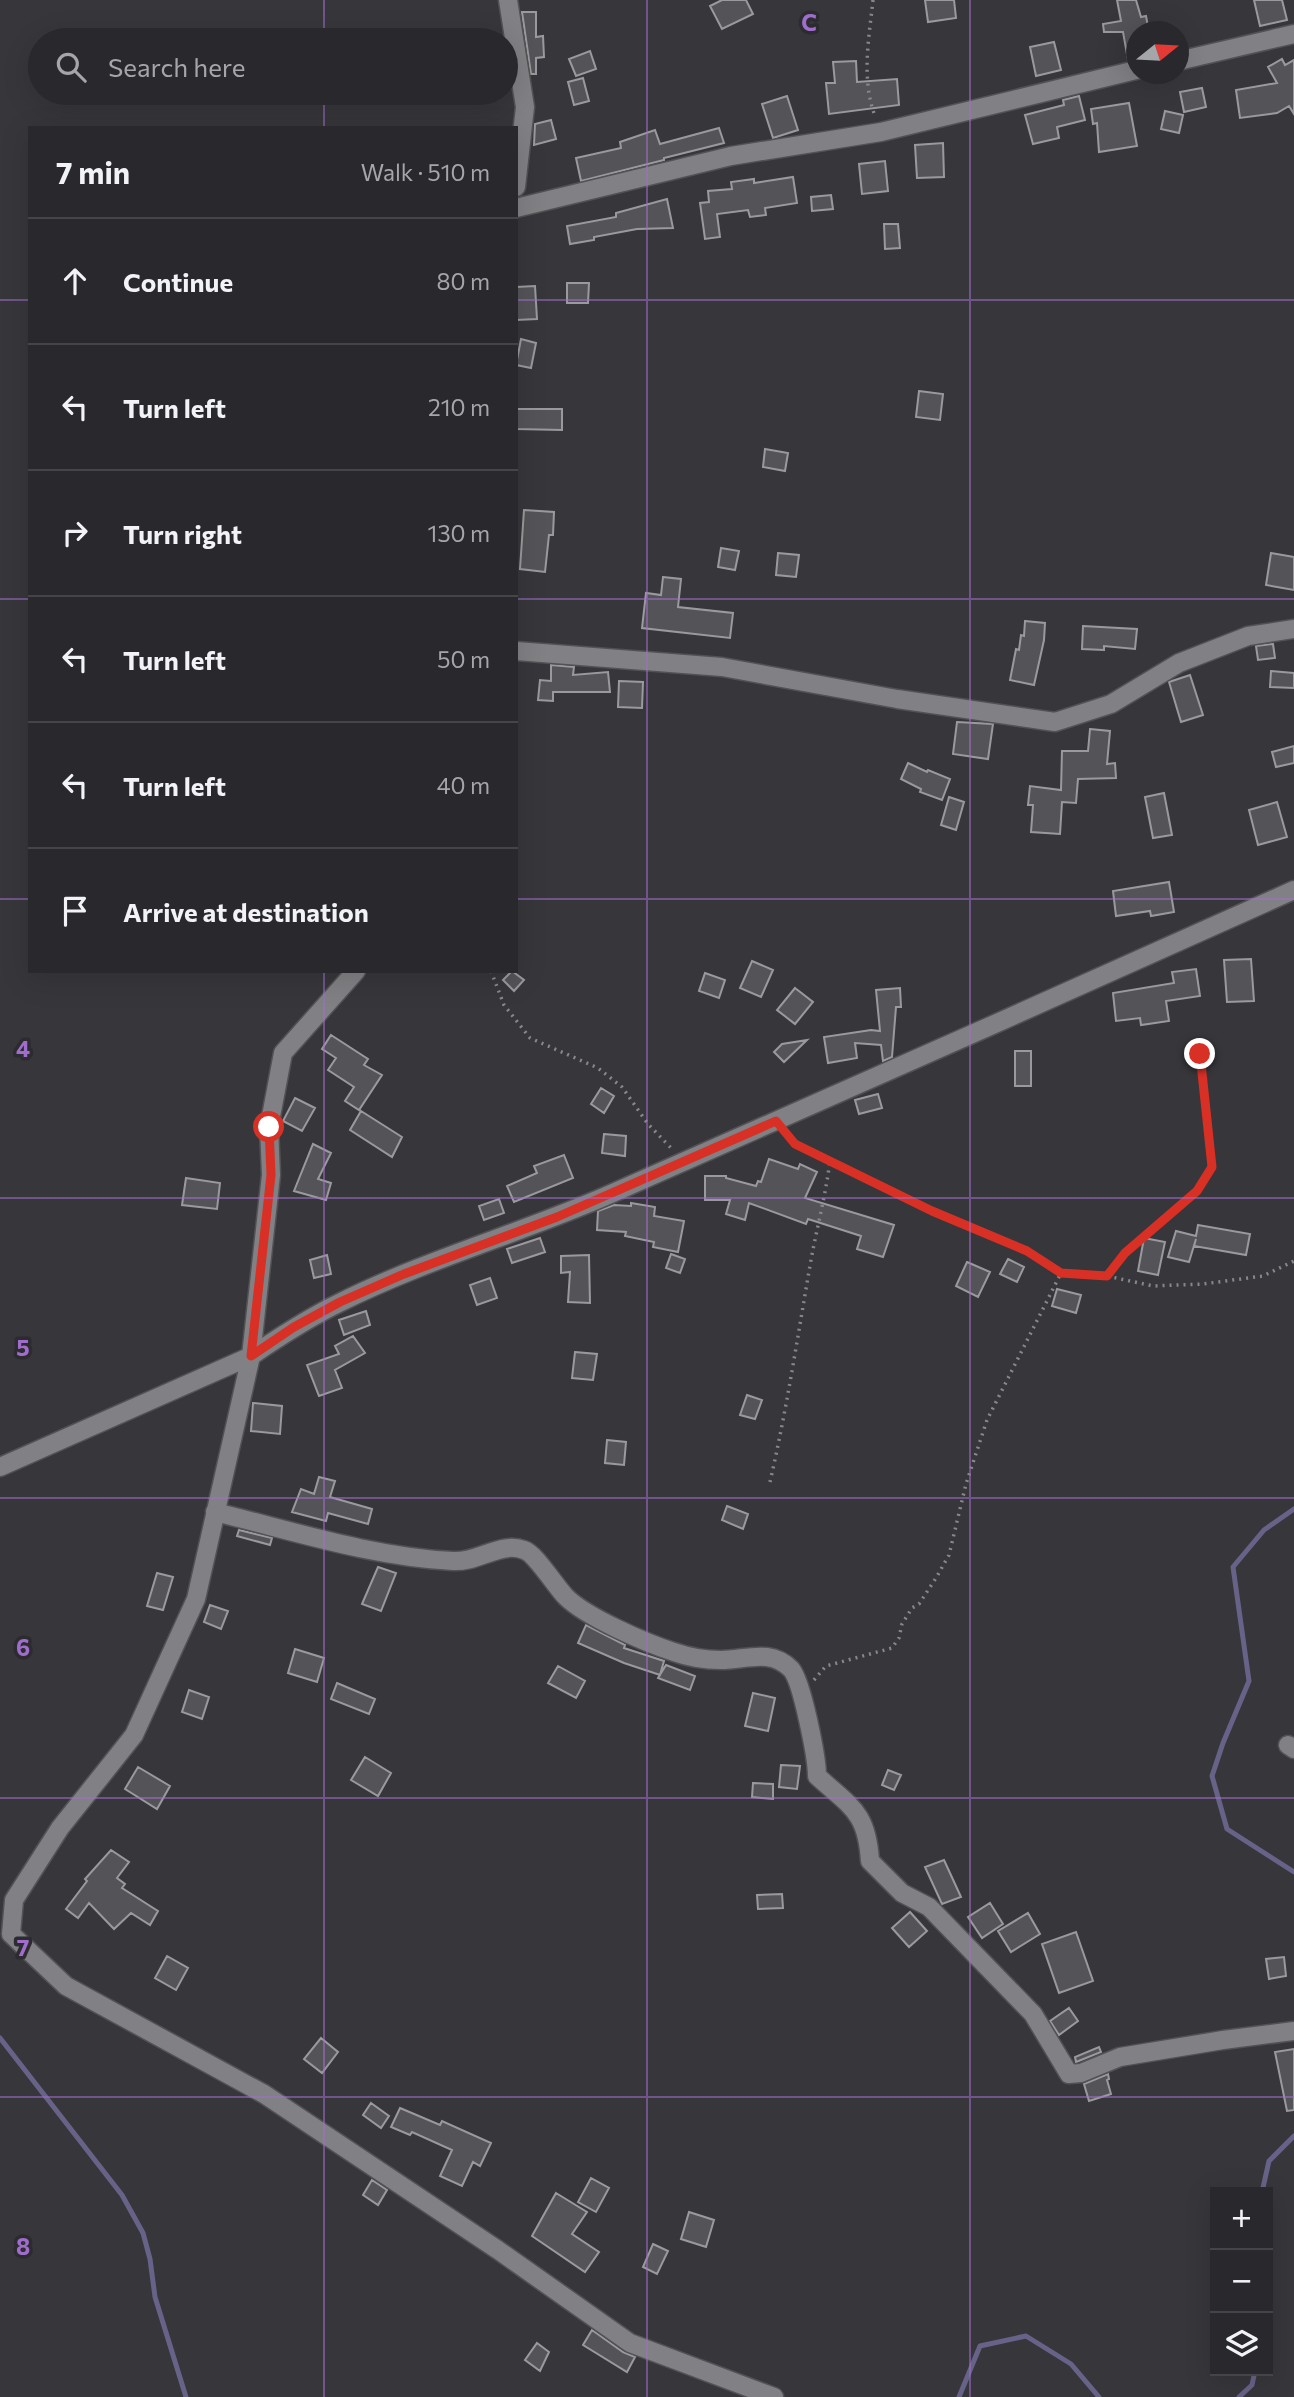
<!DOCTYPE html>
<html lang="en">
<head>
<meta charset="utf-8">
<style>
  body { margin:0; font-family:Commissioner,sans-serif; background:#353438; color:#f1f3f6 }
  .controls { position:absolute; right:21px; bottom:21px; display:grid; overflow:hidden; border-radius:0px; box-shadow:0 7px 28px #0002 }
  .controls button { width:63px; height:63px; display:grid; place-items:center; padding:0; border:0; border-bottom:2px solid #454448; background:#29282c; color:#f1f3f6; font:35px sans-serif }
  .compass { position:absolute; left:1126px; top:21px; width:63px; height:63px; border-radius:50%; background:#29282c; box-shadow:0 7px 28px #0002; rotate:72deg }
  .stop { position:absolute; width:21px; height:21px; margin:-16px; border:5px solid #d93025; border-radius:50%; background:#fff }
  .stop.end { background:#d93025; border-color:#fff; box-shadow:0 2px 7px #0008 }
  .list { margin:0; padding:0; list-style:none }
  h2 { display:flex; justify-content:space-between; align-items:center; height:91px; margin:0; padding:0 28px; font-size:30px }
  h2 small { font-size:23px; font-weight:400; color:#a5a6a9 }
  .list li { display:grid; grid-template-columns:46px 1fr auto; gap:21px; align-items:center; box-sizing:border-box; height:126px; padding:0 28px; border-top:2px solid #454448 }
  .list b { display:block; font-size:26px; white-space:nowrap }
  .list em { font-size:23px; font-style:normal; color:#a5a6a9 }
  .icon { flex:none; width:38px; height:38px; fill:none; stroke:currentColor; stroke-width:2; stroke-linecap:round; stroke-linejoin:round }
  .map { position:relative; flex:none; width:1294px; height:2397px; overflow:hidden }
  .search { position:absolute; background:#29282c; box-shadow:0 7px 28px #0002; left:28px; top:28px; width:490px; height:77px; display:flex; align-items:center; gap:18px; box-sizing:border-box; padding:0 24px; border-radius:38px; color:#a5a6a9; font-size:26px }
  .panel { position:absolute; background:#29282c; box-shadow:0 7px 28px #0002; left:28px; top:126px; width:490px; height:847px; border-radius:0px }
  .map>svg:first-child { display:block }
</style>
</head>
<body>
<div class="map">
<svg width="1294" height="2397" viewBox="0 0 1294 2397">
  <rect width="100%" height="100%" fill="#37363a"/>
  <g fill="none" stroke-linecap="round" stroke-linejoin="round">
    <path stroke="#676388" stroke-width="5" d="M 1294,1509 L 1264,1530 L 1233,1567 L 1249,1681 L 1223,1743 L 1212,1776 L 1227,1829 L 1294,1872
      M 0,2038 L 122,2195 L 143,2233 L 150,2259 L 155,2297 L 186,2397
      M 1262,2192 L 1269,2161 L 1294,2136
      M 959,2397 L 980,2346 L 1026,2336 L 1071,2364 L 1099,2397
      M 1239,2397 L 1252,2385 L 1255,2371"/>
  </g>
  <path fill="#545458" stroke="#9a9a9e" stroke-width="2" d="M 722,0 L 746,0 L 753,14 L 722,29 L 710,6 Z
    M 925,0 L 954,0 L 956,18 L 928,22 Z
    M 1117,0 L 1136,0 L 1141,17 L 1146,16 L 1149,32 L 1137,32 L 1137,59 L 1128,60 L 1123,32 L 1104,32 L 1103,24 L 1121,21 Z
    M 1254,0 L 1282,0 L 1287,20 L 1260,26 Z
    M 522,12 L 536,12 L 536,37 L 543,36 L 544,57 L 536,58 L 536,74 L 531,74 Z
    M 1054,42 L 1061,70 L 1036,76 L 1030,47 Z
    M 590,51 L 596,69 L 576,76 L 569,59 Z
    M 1282,59 L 1285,65 L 1294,60 L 1294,114 L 1289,106 L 1277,113 L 1240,118 L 1236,90 L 1277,83 L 1268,67 Z
    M 856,61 L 857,82 L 897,79 L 899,105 L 829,114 L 826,83 L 835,83 L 833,62 Z
    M 583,78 L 589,101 L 574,105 L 568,82 Z
    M 1202,88 L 1206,107 L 1184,112 L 1180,92 Z
    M 787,96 L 798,130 L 773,138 L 762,104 Z
    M 1079,96 L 1085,120 L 1057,127 L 1059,138 L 1033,144 L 1025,115 L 1064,105 L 1063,100 Z
    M 1129,103 L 1137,146 L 1099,152 L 1097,123 L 1093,124 L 1091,109 Z
    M 1165,111 L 1183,115 L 1179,133 L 1161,129 Z
    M 551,120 L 556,139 L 534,145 L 535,124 Z
    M 719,128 L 724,143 L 664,158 L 664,160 L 581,181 L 576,158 L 621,148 L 620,142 L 655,130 L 660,144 Z
    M 943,143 L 944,177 L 917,178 L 915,145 Z
    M 885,161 L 888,191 L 862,194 L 859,164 Z
    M 793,177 L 797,203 L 765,208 L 766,215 L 750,217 L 748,210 L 717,214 L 720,237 L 705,239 L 700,203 L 709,202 L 708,191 L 732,189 L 731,182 L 754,179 L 754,183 Z
    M 831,195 L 833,209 L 812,211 L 811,197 Z
    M 667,199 L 673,228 L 637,229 L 594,237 L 594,240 L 570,244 L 567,226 L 616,217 L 616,213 Z
    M 884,224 L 898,224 L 900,248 L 885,249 Z
    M 567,283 L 589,283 L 588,303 L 567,303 Z
    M 535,286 L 537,319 L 516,320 L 516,287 Z
    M 521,339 L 536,343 L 531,368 L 516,365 Z
    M 919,391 L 943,394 L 940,420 L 916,417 Z
    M 516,409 L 562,409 L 562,430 L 516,429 Z
    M 765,449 L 788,453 L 785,471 L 763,467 Z
    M 524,510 L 554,512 L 553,535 L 549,535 L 545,572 L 520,569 Z
    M 721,548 L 739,551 L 735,570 L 718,567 Z
    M 778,553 L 799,555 L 796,577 L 776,575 Z
    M 1271,553 L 1294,557 L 1294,590 L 1266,585 Z
    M 663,577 L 681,579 L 678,607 L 733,613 L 730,638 L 642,628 L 646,593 L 661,595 Z
    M 1025,621 L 1045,623 L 1044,640 L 1034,685 L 1010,680 L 1016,649 L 1019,650 L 1021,635 L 1024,636 Z
    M 1083,626 L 1137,629 L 1135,649 L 1104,646 L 1104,650 L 1082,649 Z
    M 1273,644 L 1275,658 L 1258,660 L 1256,646 Z
    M 551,665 L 574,667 L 573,675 L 608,672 L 610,692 L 553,692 L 553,701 L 538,700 L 540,680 L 551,681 Z
    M 1271,671 L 1294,673 L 1294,688 L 1270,687 Z
    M 1190,675 L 1203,715 L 1181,722 L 1169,682 Z
    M 619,681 L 643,682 L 642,708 L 618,707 Z
    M 957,722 L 993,724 L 988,759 L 953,754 Z
    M 1090,729 L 1110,731 L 1107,764 L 1115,763 L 1116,778 L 1078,779 L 1076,803 L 1062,802 L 1060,834 L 1031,832 L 1033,805 L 1028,805 L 1030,786 L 1061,790 L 1062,751 L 1088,751 Z
    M 1294,746 L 1294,763 L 1276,767 L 1272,752 Z
    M 908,763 L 927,772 L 928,770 L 950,779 L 942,800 L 920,792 L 921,789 L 901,779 Z
    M 1164,793 L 1172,835 L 1153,838 L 1145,797 Z
    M 949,797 L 964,802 L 956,830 L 941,825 Z
    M 1277,802 L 1287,837 L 1258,845 L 1249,810 Z
    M 1169,882 L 1174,912 L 1151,916 L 1150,911 L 1116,916 L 1113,891 Z
    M 1251,959 L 1254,1001 L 1227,1002 L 1224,960 Z
    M 752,961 L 773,970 L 761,997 L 740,988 Z
    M 1196,969 L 1200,996 L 1166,1001 L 1169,1021 L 1141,1025 L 1140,1018 L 1116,1021 L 1113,993 L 1174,983 L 1172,972 Z
    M 512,971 L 524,980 L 514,991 L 503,980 Z
    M 705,973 L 725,980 L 719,998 L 699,991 Z
    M 795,988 L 813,1002 L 795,1024 L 777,1010 Z
    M 900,988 L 901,1007 L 896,1007 L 892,1057 L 883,1061 L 881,1045 L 855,1043 L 857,1058 L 828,1063 L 824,1037 L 871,1030 L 880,1031 L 876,990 Z
    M 331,1035 L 368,1059 L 364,1065 L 382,1075 L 359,1110 L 345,1101 L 354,1087 L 328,1070 L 336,1058 L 322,1049 Z
    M 807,1040 L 784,1062 L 774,1052 L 782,1044 Z
    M 1015,1051 L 1031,1051 L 1031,1086 L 1015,1086 Z
    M 601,1088 L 614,1096 L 604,1113 L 591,1104 Z
    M 878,1094 L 882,1108 L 859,1114 L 855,1100 Z
    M 295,1098 L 315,1108 L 302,1131 L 283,1121 Z
    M 361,1111 L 402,1137 L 392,1157 L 350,1130 Z
    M 604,1134 L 626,1136 L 625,1156 L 602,1153 Z
    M 313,1144 L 331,1153 L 318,1179 L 331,1183 L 326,1200 L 294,1191 Z
    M 564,1155 L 573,1178 L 514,1202 L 507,1186 L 537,1173 L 534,1166 Z
    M 769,1159 L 798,1169 L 800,1164 L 817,1172 L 805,1198 L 894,1225 L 883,1257 L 857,1249 L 861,1236 L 808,1219 L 806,1224 L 749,1203 L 745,1220 L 726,1214 L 730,1200 L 705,1200 L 705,1176 L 726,1176 L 726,1178 L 756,1186 L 758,1181 L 761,1182 Z
    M 186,1178 L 220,1183 L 217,1209 L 182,1205 Z
    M 499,1199 L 504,1213 L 484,1220 L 479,1206 Z
    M 631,1203 L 655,1207 L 654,1216 L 684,1221 L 678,1252 L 653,1247 L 654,1242 L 625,1236 L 626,1232 L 597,1230 L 598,1211 L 614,1205 L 631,1206 Z
    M 1198,1225 L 1250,1234 L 1246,1255 L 1194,1246 L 1196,1239 L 1189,1262 L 1168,1257 L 1176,1231 L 1196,1236 Z
    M 540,1238 L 545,1252 L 512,1263 L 507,1249 Z
    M 1144,1238 L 1165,1242 L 1158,1275 L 1138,1271 Z
    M 671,1254 L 685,1259 L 680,1273 L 666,1268 Z
    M 327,1255 L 331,1274 L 314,1278 L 310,1260 Z
    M 589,1255 L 590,1303 L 568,1302 L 570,1272 L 561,1273 L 561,1256 Z
    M 1008,1259 L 1024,1267 L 1017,1282 L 1000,1274 Z
    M 967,1262 L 990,1272 L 978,1297 L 956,1286 Z
    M 490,1278 L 497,1298 L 477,1305 L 470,1285 Z
    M 1057,1289 L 1081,1295 L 1076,1313 L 1052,1306 Z
    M 366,1311 L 370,1325 L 344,1335 L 339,1320 Z
    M 353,1336 L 365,1353 L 335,1370 L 342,1388 L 319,1396 L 307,1365 L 339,1354 L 335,1346 Z
    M 575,1352 L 597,1354 L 593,1380 L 572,1378 Z
    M 747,1395 L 762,1400 L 755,1419 L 740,1415 Z
    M 253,1403 L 282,1406 L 280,1434 L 251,1431 Z
    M 607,1440 L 626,1442 L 624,1465 L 605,1463 Z
    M 319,1477 L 335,1481 L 330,1497 L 372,1509 L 368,1524 L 328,1513 L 326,1521 L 292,1512 L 301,1489 L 314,1494 Z
    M 727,1506 L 748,1514 L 743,1529 L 722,1520 Z
    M 239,1530 L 272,1538 L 270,1545 L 237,1536 Z
    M 378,1567 L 396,1573 L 381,1611 L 362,1604 Z
    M 157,1573 L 173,1577 L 163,1610 L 147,1606 Z
    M 210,1605 L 228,1611 L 221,1629 L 204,1622 Z
    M 586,1625 L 625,1645 L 624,1648 L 664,1661 L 660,1675 L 624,1663 L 578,1643 Z
    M 295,1649 L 324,1658 L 317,1682 L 288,1673 Z
    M 666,1665 L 695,1676 L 690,1690 L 658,1678 Z
    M 558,1666 L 585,1681 L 576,1698 L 548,1683 Z
    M 337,1683 L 375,1699 L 369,1714 L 331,1699 Z
    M 189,1690 L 209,1697 L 202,1719 L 182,1712 Z
    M 753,1693 L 775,1698 L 768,1731 L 745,1726 Z
    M 365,1757 L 391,1773 L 378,1796 L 351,1780 Z
    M 781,1765 L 800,1766 L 797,1789 L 779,1787 Z
    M 138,1767 L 170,1786 L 157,1809 L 125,1789 Z
    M 888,1770 L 901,1775 L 894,1790 L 882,1785 Z
    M 753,1783 L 773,1784 L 773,1799 L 752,1797 Z
    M 111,1850 L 129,1862 L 117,1878 L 125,1884 L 122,1888 L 158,1911 L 150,1925 L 131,1913 L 114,1929 L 89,1903 L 78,1918 L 66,1909 L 87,1881 L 85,1879 Z
    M 944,1860 L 961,1897 L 942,1904 L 925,1867 Z
    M 782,1894 L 783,1908 L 758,1909 L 757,1895 Z
    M 990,1903 L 1003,1924 L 982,1938 L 968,1917 Z
    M 910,1912 L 927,1931 L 909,1947 L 892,1928 Z
    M 1028,1913 L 1040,1934 L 1011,1952 L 998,1931 Z
    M 1076,1932 L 1093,1981 L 1059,1993 L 1042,1944 Z
    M 167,1956 L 188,1968 L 176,1990 L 155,1978 Z
    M 1284,1957 L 1286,1976 L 1269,1979 L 1266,1959 Z
    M 1069,2008 L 1078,2021 L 1059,2035 L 1050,2021 Z
    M 321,2038 L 338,2052 L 322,2073 L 304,2059 Z
    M 1099,2047 L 1101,2052 L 1076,2062 L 1075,2057 Z
    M 1294,2049 L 1294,2110 L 1287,2111 L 1275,2052 Z
    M 1108,2074 L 1109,2079 L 1107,2080 L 1111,2094 L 1089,2101 L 1084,2084 Z
    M 371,2103 L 389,2116 L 381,2128 L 363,2115 Z
    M 400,2108 L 440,2125 L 442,2121 L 491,2143 L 480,2166 L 473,2162 L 462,2186 L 440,2176 L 452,2150 L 412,2132 L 410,2135 L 391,2127 Z
    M 591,2178 L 609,2188 L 596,2212 L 578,2202 Z
    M 372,2180 L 387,2190 L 378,2205 L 363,2195 Z
    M 556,2193 L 587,2212 L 572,2234 L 599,2252 L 585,2272 L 532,2236 Z
    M 689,2212 L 714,2220 L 706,2247 L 681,2239 Z
    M 653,2244 L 668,2251 L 657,2274 L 643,2267 Z
    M 592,2330 L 623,2352 L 635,2357 L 627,2372 L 583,2345 Z
    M 537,2343 L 549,2352 L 540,2371 L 525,2360 Z"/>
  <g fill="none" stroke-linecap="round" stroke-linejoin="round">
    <defs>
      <path id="minor" d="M 508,0 L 525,107 L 516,187
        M 1178,61 L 1294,34
        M 516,208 L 731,156 L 881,132 L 1136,70
        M 516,651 L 722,667 L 897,699 L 1055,722 L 1111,704 L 1179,663 L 1248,636 L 1294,629
        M 356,971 L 283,1053 L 269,1127 L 271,1175 L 251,1356 C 279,1337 308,1318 339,1303 C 425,1260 518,1234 606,1196 C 836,1095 1065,993 1294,890
        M 0,1467 L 251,1356 L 196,1599 L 134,1735 L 60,1828 L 14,1900 L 11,1934 L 66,1986 L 264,2094 L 498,2250 L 630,2343 L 774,2397
        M 215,1512 C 293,1531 373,1557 453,1561 C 477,1563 501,1541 524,1550 C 535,1553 556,1587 566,1597 C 586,1617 646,1643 674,1652 C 688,1657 705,1660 721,1660 C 746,1660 770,1648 791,1669 C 802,1681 817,1758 817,1776 C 851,1807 867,1812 870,1861 L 902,1893 L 929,1907 L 1033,2014 L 1069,2074 L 1081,2073 L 1120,2057 L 1223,2040 L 1294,2031
        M 1288,1745 L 1294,1749"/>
    </defs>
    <use href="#minor" stroke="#525255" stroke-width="21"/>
    <path stroke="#88878a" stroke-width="3.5" stroke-dasharray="2 5" stroke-linecap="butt" d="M 873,0 C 869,38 861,79 875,116
      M 491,971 L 504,1005 L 530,1038 L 598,1068 L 622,1087 L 648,1124 L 673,1150
      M 786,1133 L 795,1144 L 932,1211 L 1027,1251 L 1061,1273 L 1107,1276 L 1153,1286 L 1203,1284 L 1263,1276 L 1294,1261
      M 1107,1276 L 1125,1253 L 1197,1191 L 1212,1167 L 1200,1054
      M 770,1482 C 787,1408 798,1334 811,1260 C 817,1227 826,1194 830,1160
      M 814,1680 L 826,1666 L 892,1648 L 899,1638 L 902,1624 L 912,1608 L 919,1604 L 936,1578 L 949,1555 L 966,1484 L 987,1420 L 1061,1273"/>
    <use href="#minor" stroke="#818084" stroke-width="18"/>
  </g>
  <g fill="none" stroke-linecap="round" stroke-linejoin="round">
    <path stroke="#d93025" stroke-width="9" d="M 269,1127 L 271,1175 L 251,1356 L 294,1327 L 340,1302 L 404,1274 L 557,1217 L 776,1121 L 795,1144 L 932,1211 L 1027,1251 L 1061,1273 L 1107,1276 L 1125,1253 L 1197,1191 L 1212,1167 L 1200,1054"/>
  </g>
  <path fill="none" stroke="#a06dcd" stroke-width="2" stroke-opacity="0.55" d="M 324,0 L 324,40M 647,0 L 647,2397M 970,0 L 970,2397M 324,93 L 324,128M 0,300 L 30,300M 516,300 L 1294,300M 0,599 L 30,599M 516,599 L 1294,599M 0,899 L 30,899M 516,899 L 1294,899M 324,971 L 324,2397M 0,1198 L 1294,1198M 0,1498 L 1294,1498M 0,1798 L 1294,1798M 0,2097 L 1294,2097"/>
  <g font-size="23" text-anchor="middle" font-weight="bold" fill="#a06dcd" stroke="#2c2c30" stroke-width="7" stroke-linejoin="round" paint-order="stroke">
    <text x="809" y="31">C</text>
    <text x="23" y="1057">4</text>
    <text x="23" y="1356">5</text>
    <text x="23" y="1656">6</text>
    <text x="23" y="1956">7</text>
    <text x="23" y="2255">8</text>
  </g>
</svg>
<div class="controls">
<button>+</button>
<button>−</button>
<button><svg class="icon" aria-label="layers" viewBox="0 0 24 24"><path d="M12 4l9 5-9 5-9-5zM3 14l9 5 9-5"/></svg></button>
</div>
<svg class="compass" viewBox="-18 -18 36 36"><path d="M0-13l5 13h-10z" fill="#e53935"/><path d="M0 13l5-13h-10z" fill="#a5a6a9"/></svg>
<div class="stop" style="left:269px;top:1127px"></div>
<div class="stop end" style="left:1200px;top:1054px"></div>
<div class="search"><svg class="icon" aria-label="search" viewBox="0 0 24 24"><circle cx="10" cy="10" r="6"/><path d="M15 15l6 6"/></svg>Search here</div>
<section class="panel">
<h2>7 min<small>Walk · 510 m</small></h2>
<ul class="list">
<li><svg class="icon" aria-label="ahead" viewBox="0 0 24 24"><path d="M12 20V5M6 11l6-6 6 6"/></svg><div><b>Continue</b></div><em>80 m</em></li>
<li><svg class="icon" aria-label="left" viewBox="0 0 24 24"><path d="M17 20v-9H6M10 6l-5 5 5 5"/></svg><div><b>Turn left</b></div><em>210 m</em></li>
<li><svg class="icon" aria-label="right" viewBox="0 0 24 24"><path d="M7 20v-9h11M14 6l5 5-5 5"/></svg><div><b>Turn right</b></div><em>130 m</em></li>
<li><svg class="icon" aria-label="left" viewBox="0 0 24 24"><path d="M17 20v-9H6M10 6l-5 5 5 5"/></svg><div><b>Turn left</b></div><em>50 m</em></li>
<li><svg class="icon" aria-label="left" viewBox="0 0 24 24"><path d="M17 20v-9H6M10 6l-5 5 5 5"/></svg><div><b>Turn left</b></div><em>40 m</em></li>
<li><svg class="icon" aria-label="arrive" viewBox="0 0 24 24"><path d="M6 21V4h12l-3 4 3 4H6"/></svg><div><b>Arrive at destination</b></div></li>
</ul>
</section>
</div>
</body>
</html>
